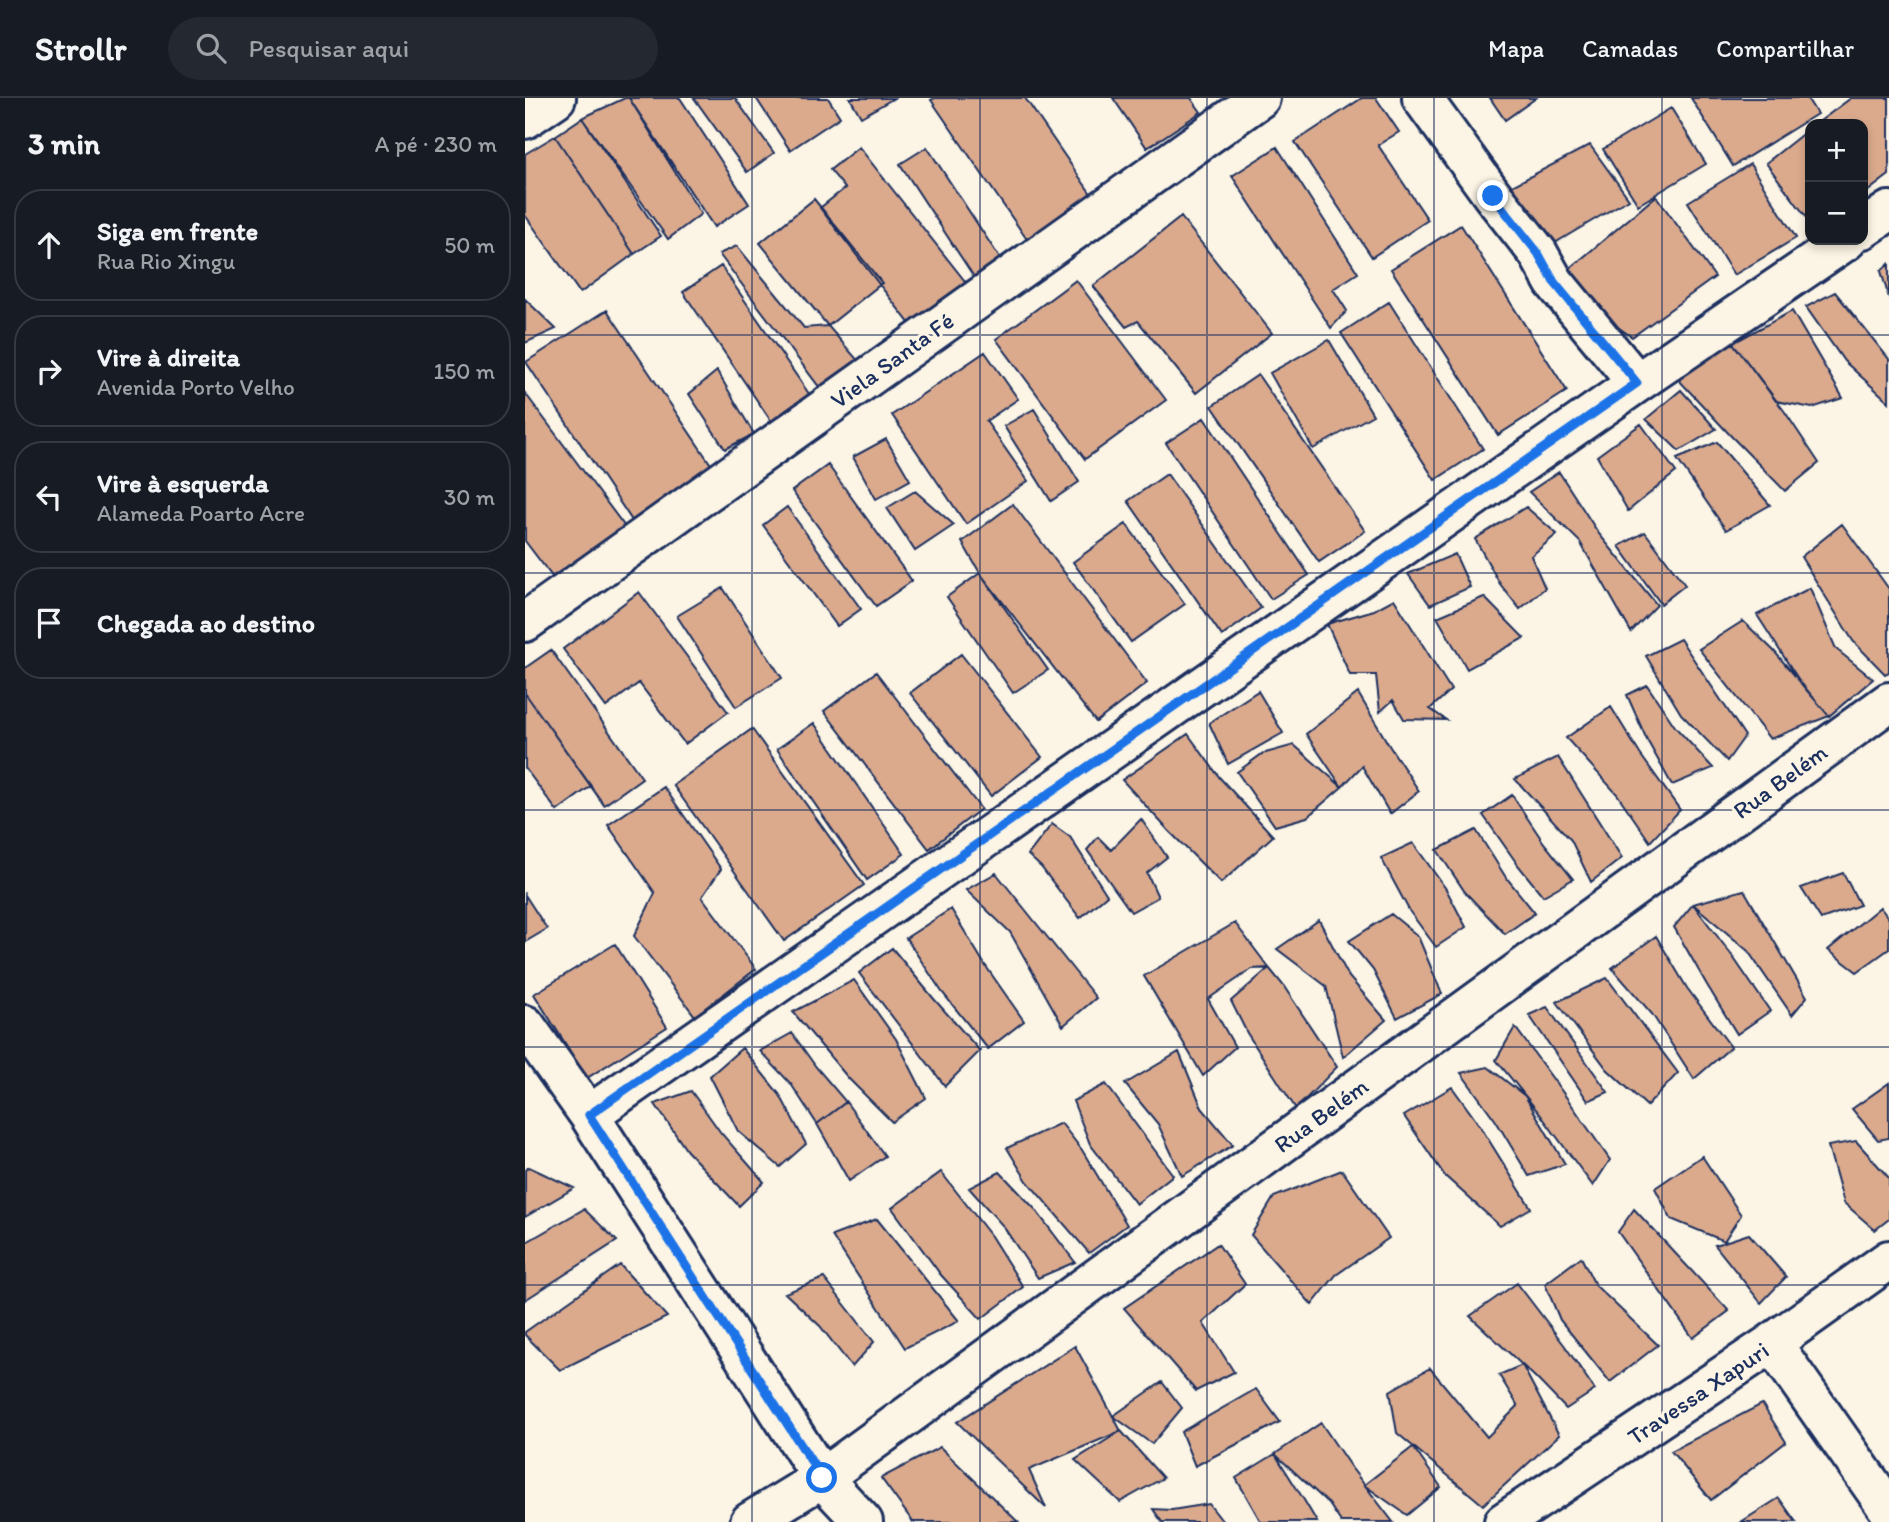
<!DOCTYPE html>
<html lang="pt">
<head>
<meta charset="utf-8">
<style>
  body { margin:0; font-family:Itim,sans-serif; background:#242831; color:#f1f3f6 }
  .controls { position:absolute; right:21px; top:21px; display:grid; overflow:hidden; border-radius:14px; box-shadow:0 4px 10px #0003 }
  .controls button { width:63px; height:63px; display:grid; place-items:center; padding:0; border:0; border-bottom:2px solid #363941; background:#171b24; color:#f1f3f6; font:35px sans-serif }
  .stop { position:absolute; width:21px; height:21px; margin:-16px; border:5px solid #1a73e8; border-radius:50%; background:#fff }
  .stop.end { background:#1a73e8; border-color:#fff; box-shadow:0 2px 7px #0008 }
  .list { margin:0; padding:0; list-style:none }
  h2 { display:flex; justify-content:space-between; align-items:center; height:91px; margin:0; padding:0 28px; font-size:30px }
  h2 small { font-size:23px; font-weight:400; color:#9ea1a6 }
  .list li { display:grid; grid-template-columns:46px 1fr auto; gap:21px; align-items:center; box-sizing:border-box; height:112px; margin:0 14px 14px; padding:0 14px; border:2px solid #363941; border-radius:28px }
  .list b { display:block; font-size:26px; white-space:nowrap }
  .list p { margin:0; font-size:23px; white-space:nowrap; color:#9ea1a6 }
  .list em { font-size:23px; font-style:normal; color:#9ea1a6 }
  .icon { flex:none; width:38px; height:38px; fill:none; stroke:currentColor; stroke-width:2; stroke-linecap:round; stroke-linejoin:round }
  .map { position:relative; flex:none; width:1364px; height:1424px; overflow:hidden }
  header { display:flex; align-items:center; gap:42px; box-sizing:border-box; height:98px; padding:0 35px; background:#171b24; border-bottom:2px solid #363941 }
  header strong { font-size:33px }
  nav { display:flex; gap:38px; margin-inline-start:auto; font-size:24px }
  .search { width:490px; height:63px; background:#242831; display:flex; align-items:center; gap:18px; box-sizing:border-box; padding:0 24px; border-radius:38px; color:#9ea1a6; font-size:26px }
  main { display:flex }
  aside { flex:1; background:#171b24 }
  .map>svg:first-child { display:block }
</style>
</head>
<body>
<header>
<strong>Strollr</strong>
<div class="search"><svg class="icon" aria-label="search" viewBox="0 0 24 24"><circle cx="10" cy="10" r="6"/><path d="M15 15l6 6"/></svg>Pesquisar aqui</div>
<nav><a>Mapa</a><a>Camadas</a><a>Compartilhar</a></nav>
</header>
<main>
<aside>
<h2>3 min<small>A pé · 230 m</small></h2>
<ul class="list">
<li><svg class="icon" aria-label="ahead" viewBox="0 0 24 24"><path d="M12 20V5M6 11l6-6 6 6"/></svg><div><b>Siga em frente</b><p>Rua Rio Xingu</p></div><em>50 m</em></li>
<li><svg class="icon" aria-label="right" viewBox="0 0 24 24"><path d="M7 20v-9h11M14 6l5 5-5 5"/></svg><div><b>Vire à direita</b><p>Avenida Porto Velho</p></div><em>150 m</em></li>
<li><svg class="icon" aria-label="left" viewBox="0 0 24 24"><path d="M17 20v-9H6M10 6l-5 5 5 5"/></svg><div><b>Vire à esquerda</b><p>Alameda Poarto Acre</p></div><em>30 m</em></li>
<li><svg class="icon" aria-label="arrive" viewBox="0 0 24 24"><path d="M6 21V4h12l-3 4 3 4H6"/></svg><div><b>Chegada ao destino</b></div></li>
</ul>
</aside>
<div class="map">
<svg width="1364" height="1424" viewBox="0 0 1364 1424">
  <rect width="100%" height="100%" fill="#fcf5e5"/>
  <filter id="ink" filterUnits="userSpaceOnUse"><feTurbulence type="fractalNoise" baseFrequency=".0143" numOctaves="2"/><feDisplacementMap in="SourceGraphic" scale="14" xChannelSelector="R" yChannelSelector="G"/><feConvolveMatrix kernelMatrix="1 2 1 2 8 2 1 2 1" color-interpolation-filters="sRGB"/></filter>
  <g filter="url(#ink)">
    <path fill="#dbaa8d" stroke="#1b2f5e" stroke-width="2" d="M 100,0 L 104,0 L 176,116 L 143,141 L 57,20 Z
      M 104,0 L 155,0 L 224,106 L 189,129 Z
      M 169,0 L 210,0 L 249,55 L 222,74 Z
      M 231,0 L 303,0 L 315,19 L 265,52 Z
      M 325,0 L 369,0 L 336,19 Z
      M 410,0 L 500,0 L 575,109 L 510,153 L 406,2 Z
      M 588,0 L 666,0 L 676,14 L 622,50 Z
      M 837,0 L 851,0 L 874,34 L 853,47 L 903,122 L 847,159 L 770,44 Z
      M 965,0 L 1011,0 L 980,22 Z
      M 1166,0 L 1282,0 L 1292,16 L 1208,68 Z
      M 1326,0 L 1364,0 L 1364,77 L 1338,97 L 1338,26 L 1291,26 Z
      M 1146,10 L 1181,66 L 1113,107 L 1078,51 Z
      M 57,20 L 136,138 L 109,156 L 30,38 Z
      M 1285,30 L 1285,124 L 1241,65 Z
      M 30,38 L 109,156 L 55,195 L 0,117 L 0,56 Z
      M 1065,47 L 1104,101 L 1013,155 L 968,98 Z
      M 334,49 L 447,192 L 392,235 L 295,110 L 320,90 L 305,72 Z
      M 402,49 L 480,168 L 453,185 L 375,66 Z
      M 752,49 L 833,175 L 808,191 L 822,213 L 806,230 L 707,78 Z
      M 1225,66 L 1271,140 L 1209,177 L 1163,104 Z
      M 1131,98 L 1190,179 L 1107,239 L 1029,184 Z
      M 289,101 L 357,185 L 303,228 L 235,145 Z
      M 656,119 L 747,235 L 671,295 L 613,223 L 601,229 L 568,188 Z
      M 936,127 L 1042,293 L 973,337 L 866,171 Z
      M 212,148 L 279,230 L 303,228 L 342,273 L 304,302 L 194,156 Z
      M 1364,166 L 1364,200 L 1356,173 Z
      M 196,168 L 291,306 L 253,333 L 158,194 Z
      M 551,182 L 641,302 L 560,361 L 471,241 Z
      M 1310,194 L 1364,261 L 1364,304 L 1319,263 L 1281,209 Z
      M 0,201 L 31,231 L 0,245 Z
      M 864,204 L 958,351 L 910,382 L 816,235 Z
      M 82,212 L 191,374 L 110,427 L 1,264 Z
      M 1267,213 L 1318,300 L 1287,310 L 1251,303 L 1208,245 Z
      M 804,242 L 848,317 L 788,351 L 745,275 Z
      M 1208,245 L 1260,314 L 1294,365 L 1260,393 L 1207,339 L 1151,279 Z
      M 460,254 L 493,301 L 461,323 L 503,383 L 441,426 L 367,317 Z
      M 192,273 L 229,336 L 200,351 L 164,296 Z
      M 733,277 L 840,433 L 794,464 L 687,308 Z
      M 1156,292 L 1191,331 L 1154,353 L 1121,321 Z
      M 0,295 L 106,437 L 35,489 L 0,443 Z
      M 509,311 L 554,384 L 526,403 L 479,328 Z
      M 679,320 L 784,477 L 746,501 L 641,345 Z
      M 1116,326 L 1151,374 L 1103,413 L 1072,358 Z
      M 361,341 L 385,382 L 351,401 L 328,359 Z
      M 1192,344 L 1245,407 L 1201,432 L 1152,361 Z
      M 303,367 L 387,483 L 351,508 L 267,393 Z
      M 1034,374 L 1074,436 L 1132,507 L 1106,534 L 1055,444 L 1004,394 Z
      M 642,376 L 736,510 L 697,538 L 603,403 Z
      M 390,393 L 429,427 L 390,453 L 362,410 Z
      M 488,406 L 622,585 L 571,624 L 455,475 L 437,444 Z
      M 262,409 L 336,511 L 312,528 L 238,427 Z
      M 1001,409 L 1032,436 L 1006,458 L 1020,490 L 995,511 L 975,486 L 950,441 Z
      M 601,426 L 660,506 L 606,544 L 548,464 Z
      M 1317,426 L 1364,491 L 1364,574 L 1360,576 L 1328,543 L 1276,459 Z
      M 1120,434 L 1160,487 L 1136,506 L 1094,448 Z
      M 930,456 L 945,489 L 905,507 L 883,476 Z
      M 455,475 L 523,572 L 488,595 L 422,499 Z
      M 198,490 L 257,580 L 211,609 L 152,518 Z
      M 1285,490 L 1311,551 L 1348,581 L 1304,618 L 1277,587 L 1232,517 Z
      M 114,494 L 203,614 L 160,646 L 114,585 L 81,609 L 38,551 Z
      M 959,499 L 999,540 L 942,571 L 912,519 Z
      M 869,501 L 926,592 L 905,611 L 921,622 L 879,621 L 868,602 L 855,614 L 851,577 L 825,577 L 802,526 L 849,512 Z
      M 1218,523 L 1249,553 L 1304,618 L 1245,641 L 1174,551 Z
      M 1155,541 L 1220,638 L 1202,663 L 1156,616 L 1121,558 Z
      M 26,552 L 117,680 L 79,707 L 0,595 L 0,570 Z
      M 436,556 L 517,659 L 466,698 L 385,595 Z
      M 351,574 L 456,711 L 404,751 L 299,613 Z
      M 1122,587 L 1151,630 L 1188,670 L 1147,687 L 1122,642 L 1102,597 Z
      M 733,593 L 758,635 L 703,666 L 684,625 Z
      M 0,595 L 66,688 L 32,713 L 0,670 Z
      M 833,595 L 865,649 L 894,693 L 865,716 L 837,668 L 817,689 L 781,636 Z
      M 1086,609 L 1115,656 L 1155,712 L 1125,744 L 1092,696 L 1041,640 Z
      M 289,625 L 379,756 L 342,782 L 252,651 Z
      M 227,631 L 339,787 L 259,843 L 148,687 Z
      M 663,636 L 695,680 L 748,738 L 696,785 L 644,733 L 597,682 Z
      M 769,647 L 817,689 L 782,719 L 750,728 L 712,674 L 737,656 Z
      M 1033,659 L 1097,760 L 1066,784 L 1046,742 L 990,681 Z
      M 139,689 L 196,771 L 177,799 L 231,871 L 170,918 L 109,838 L 130,795 L 83,727 Z
      M 987,697 L 1019,745 L 1048,781 L 1018,798 L 993,767 L 958,717 Z
      M 616,721 L 642,759 L 622,775 L 633,799 L 606,814 L 562,752 L 573,739 L 586,752 Z
      M 527,726 L 545,739 L 582,797 L 555,820 L 516,769 L 503,757 Z
      M 951,732 L 980,778 L 1010,815 L 980,836 L 940,794 L 912,752 Z
      M 888,745 L 921,791 L 941,829 L 911,849 L 885,814 L 856,760 Z
      M 471,775 L 571,900 L 538,928 L 485,834 L 441,792 Z
      M 1318,775 L 1335,807 L 1296,821 L 1276,790 Z
      M 1219,792 L 1282,899 L 1267,917 L 1223,853 L 1168,806 Z
      M 0,797 L 22,831 L 0,844 Z
      M 1168,806 L 1208,859 L 1245,913 L 1212,936 L 1182,887 L 1149,829 Z
      M 1355,809 L 1364,821 L 1364,851 L 1332,874 L 1303,852 Z
      M 426,811 L 460,867 L 499,923 L 463,951 L 417,894 L 381,840 Z
      M 866,816 L 893,838 L 917,896 L 872,920 L 848,872 L 824,843 Z
      M 794,822 L 824,879 L 861,922 L 818,959 L 801,888 L 752,851 Z
      M 710,825 L 744,870 L 727,871 L 683,901 L 710,949 L 678,978 L 619,878 Z
      M 1131,838 L 1162,890 L 1206,949 L 1169,981 L 1127,916 L 1087,870 Z
      M 90,846 L 142,929 L 62,980 L 9,896 Z
      M 367,850 L 409,901 L 455,953 L 420,988 L 334,875 Z
      M 744,870 L 758,887 L 812,969 L 771,1011 L 722,935 L 706,903 Z
      M 1082,880 L 1153,975 L 1122,1008 L 1082,971 L 1032,904 Z
      M 329,882 L 371,941 L 401,1000 L 367,1024 L 324,981 L 268,914 Z
      M 1022,909 L 1083,994 L 1063,1003 L 1004,917 Z
      M 990,929 L 1044,1003 L 1085,1062 L 1068,1088 L 1015,1016 L 971,962 Z
      M 267,935 L 291,969 L 321,1004 L 292,1026 L 266,986 L 235,953 Z
      M 217,950 L 255,997 L 281,1046 L 255,1069 L 213,1033 L 185,978 Z
      M 654,954 L 677,1010 L 708,1047 L 657,1078 L 633,1026 L 600,986 Z
      M 963,969 L 1000,998 L 1040,1066 L 1004,1078 L 971,1023 L 936,975 Z
      M 1364,985 L 1364,1040 L 1353,1042 L 1327,1011 Z
      M 581,986 L 648,1077 L 611,1106 L 565,1046 L 548,1003 Z
      M 927,989 L 955,1028 L 1006,1110 L 975,1128 L 920,1078 L 879,1018 Z
      M 166,993 L 196,1035 L 239,1084 L 214,1108 L 162,1053 L 130,1006 Z
      M 321,1004 L 360,1058 L 324,1083 L 292,1026 Z
      M 536,1025 L 557,1052 L 602,1127 L 564,1155 L 502,1083 L 482,1050 Z
      M 1331,1043 L 1364,1080 L 1364,1121 L 1350,1132 L 1319,1105 L 1303,1048 Z
      M 1177,1058 L 1216,1117 L 1199,1143 L 1146,1121 L 1130,1090 Z
      M 4,1069 L 49,1090 L 0,1119 L 0,1072 Z
      M 817,1072 L 864,1140 L 811,1177 L 787,1207 L 726,1137 L 749,1099 Z
      M 416,1074 L 466,1138 L 498,1189 L 456,1221 L 416,1177 L 367,1110 Z
      M 475,1074 L 509,1110 L 550,1164 L 513,1180 L 478,1128 L 444,1090 Z
      M 59,1111 L 92,1143 L 0,1202 L 0,1145 Z
      M 1109,1111 L 1204,1213 L 1168,1240 L 1093,1134 Z
      M 352,1121 L 434,1223 L 380,1250 L 307,1138 Z
      M 1224,1136 L 1261,1179 L 1236,1205 L 1190,1147 Z
      M 693,1146 L 720,1186 L 678,1225 L 709,1274 L 671,1293 L 599,1210 Z
      M 1056,1159 L 1070,1187 L 1133,1247 L 1085,1284 L 1035,1222 L 1020,1186 Z
      M 95,1167 L 142,1219 L 35,1272 L 0,1237 L 0,1234 Z
      M 299,1180 L 349,1244 L 327,1269 L 295,1228 L 260,1195 Z
      M 992,1185 L 1040,1248 L 1070,1292 L 1041,1311 L 1011,1280 L 945,1218 Z
      M 550,1248 L 596,1333 L 504,1372 L 521,1410 L 432,1324 Z
      M 997,1267 L 1034,1337 L 958,1407 L 872,1335 L 865,1293 L 905,1270 L 962,1339 L 993,1308 L 974,1277 Z
      M 637,1284 L 657,1310 L 627,1346 L 588,1318 Z
      M 731,1291 L 755,1324 L 670,1368 L 656,1334 Z
      M 1237,1306 L 1261,1344 L 1186,1402 L 1146,1353 Z
      M 796,1325 L 825,1368 L 868,1424 L 816,1424 L 804,1406 L 750,1356 Z
      M 596,1333 L 638,1380 L 595,1404 L 550,1362 Z
      M 415,1349 L 493,1424 L 388,1424 L 356,1380 Z
      M 888,1349 L 916,1389 L 882,1417 L 839,1387 Z
      M 750,1356 L 779,1402 L 792,1424 L 736,1424 L 711,1380 Z
      M 1254,1400 L 1271,1424 L 1216,1424 Z
      M 684,1406 L 698,1424 L 637,1424 L 628,1411 L 647,1412 Z"/>
    <g fill="none" stroke-linecap="round" stroke-linejoin="round">
      <defs>
        <path id="minor" d="M 897,0 L 968,98 L 1013,155 L 1029,184 L 1112,285
          M 0,21 L 31,0
          M 1338,131 L 1364,113
          M 0,524 L 735,0
          M 0,927 L 64,1017 L 297,1380 L 338,1424
          M 64,1017 L 1112,285 L 1322,142
          M 1247,1245 L 1364,1412
          M 225,1424 L 297,1380 L 1364,604
          M 979,1424 L 1247,1245 L 1364,1162"/>
      </defs>
      <use href="#minor" stroke="#1b2f5e" stroke-width="44"/>
      <use href="#minor" stroke="#fcf5e5" stroke-width="38"/>
    </g>
  </g>
  <g fill="none" stroke-linecap="round" stroke-linejoin="round" filter="url(#ink)">
    <path stroke="#1a73e8" stroke-width="9" d="M 297,1380 L 64,1017 L 1112,285 L 1029,184 L 1013,155 L 968,98"/>
  </g>
  <path fill="none" stroke="#1b2f5e" stroke-width="2" stroke-opacity="0.55" d="M 227,0 L 227,1424M 455,0 L 455,1424M 682,0 L 682,1424M 909,0 L 909,1424M 1137,0 L 1137,1424M 0,237 L 1364,237M 0,475 L 1364,475M 0,712 L 1364,712M 0,949 L 1364,949M 0,1187 L 1364,1187"/>
  <g text-anchor="middle" dominant-baseline="central" stroke-width="6" stroke-linejoin="round" paint-order="stroke">
    <g font-size="24" fill="#1b2f5e" stroke="#fcf5e5">
      <text transform="translate(367 262) rotate(-36)">Viela Santa Fé</text>
      <text transform="translate(1255 683) rotate(-36)">Rua Belém</text>
      <text transform="translate(796 1017) rotate(-36)">Rua Belém</text>
      <text transform="translate(1173 1295) rotate(-34)">Travessa Xapuri</text>
    </g>
  </g>
</svg>
<div class="controls">
<button>+</button>
<button>−</button>
</div>
<div class="stop" style="left:297px;top:1380px"></div>
<div class="stop end" style="left:968px;top:98px"></div>
</div>
</main>
</body>
</html>
